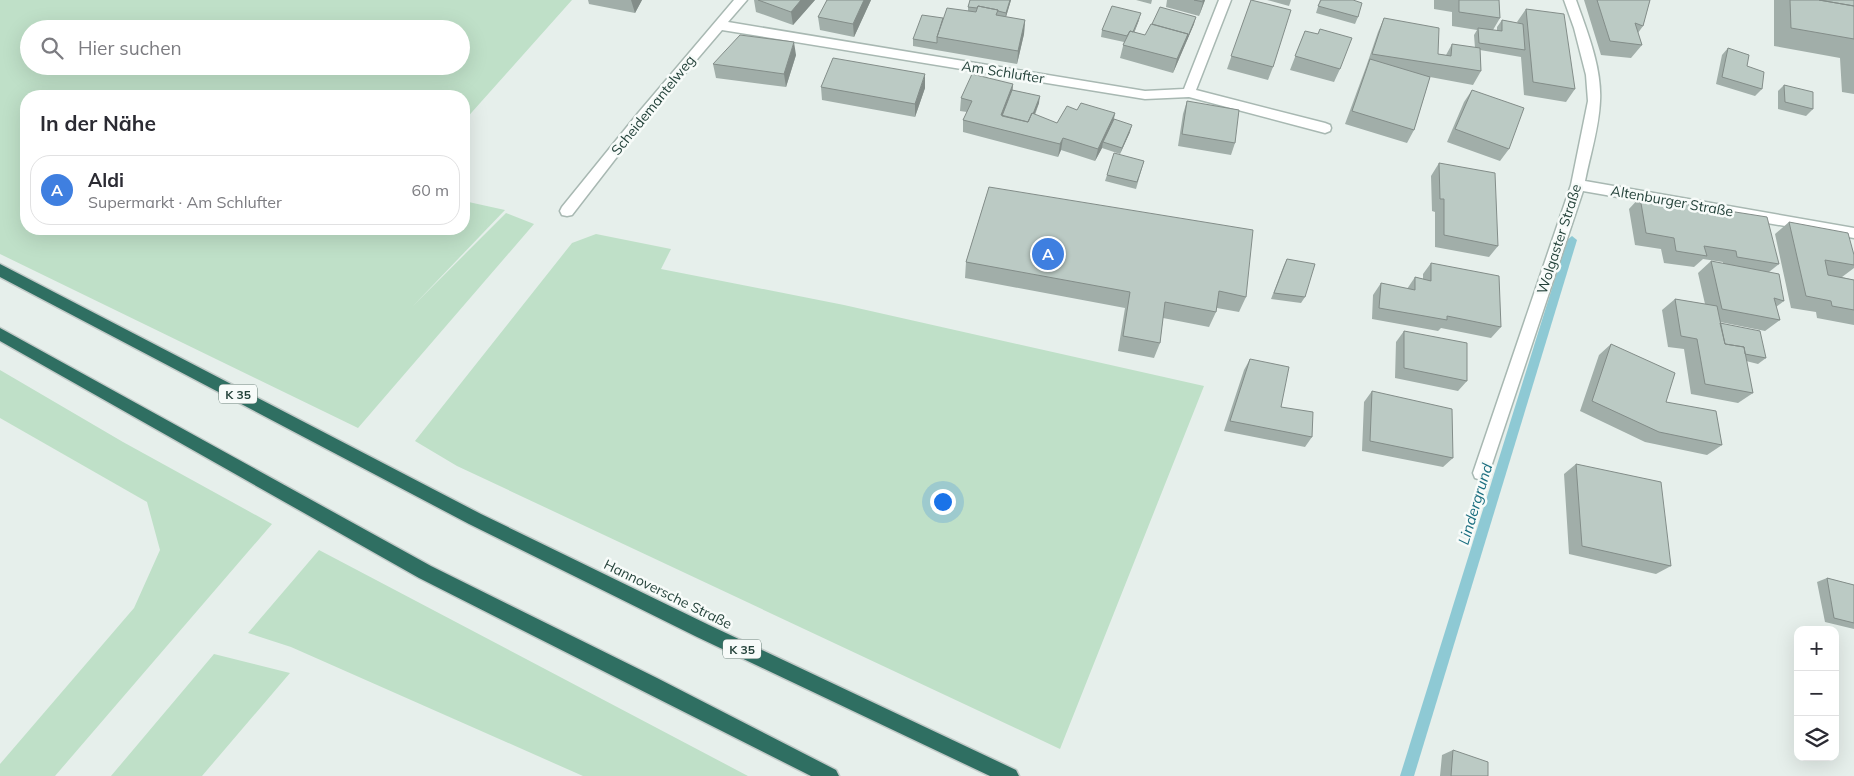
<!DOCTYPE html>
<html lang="de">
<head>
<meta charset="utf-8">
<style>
  body { margin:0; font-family:Mulish,sans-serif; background:#f7f7f7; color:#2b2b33 }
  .controls { position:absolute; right:15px; bottom:15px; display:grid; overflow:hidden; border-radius:10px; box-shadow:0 5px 20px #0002 }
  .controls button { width:45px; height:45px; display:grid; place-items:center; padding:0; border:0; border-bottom:1px solid #e1e1e2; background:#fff; color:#2b2b33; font:25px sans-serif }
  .you { position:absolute; left:942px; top:501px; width:18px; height:18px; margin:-12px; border:4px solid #fff; border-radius:50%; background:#1a73e8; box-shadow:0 0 0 8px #1a73e833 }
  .badge { display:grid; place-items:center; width:32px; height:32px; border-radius:50%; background:#855347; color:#fff; font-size:16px; font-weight:700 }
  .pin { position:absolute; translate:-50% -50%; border:2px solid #fff; box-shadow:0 1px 5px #0006 }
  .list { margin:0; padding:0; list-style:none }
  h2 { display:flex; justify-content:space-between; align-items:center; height:65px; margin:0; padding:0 20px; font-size:21px }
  h2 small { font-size:16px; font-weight:400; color:#7c7c81 }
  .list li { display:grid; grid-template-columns:32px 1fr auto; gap:15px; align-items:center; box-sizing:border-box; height:70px; margin:0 10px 10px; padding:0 10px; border:1px solid #e1e1e2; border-radius:20px }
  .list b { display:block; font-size:19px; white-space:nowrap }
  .list p { margin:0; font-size:16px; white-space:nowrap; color:#7c7c81 }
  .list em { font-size:16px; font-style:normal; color:#7c7c81 }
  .icon { flex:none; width:28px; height:28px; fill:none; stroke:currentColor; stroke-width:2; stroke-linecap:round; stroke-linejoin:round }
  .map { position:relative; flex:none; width:1854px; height:776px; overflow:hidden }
  .search { position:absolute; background:#fff; box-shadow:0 5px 20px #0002; left:20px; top:20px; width:450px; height:55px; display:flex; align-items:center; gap:12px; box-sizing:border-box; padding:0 18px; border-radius:28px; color:#7c7c81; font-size:19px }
  .panel { position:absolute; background:#fff; box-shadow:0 5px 20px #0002; left:20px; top:90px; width:450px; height:145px; border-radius:20px }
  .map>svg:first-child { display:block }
</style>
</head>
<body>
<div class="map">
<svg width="1854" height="776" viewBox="0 0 1854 776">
  <rect width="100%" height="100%" fill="#e6efeb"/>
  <path fill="#bfe0c8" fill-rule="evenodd" d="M 0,0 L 572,0 L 464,121 L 464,96 L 26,96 L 26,229 L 464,229 L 464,201 L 505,210 L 413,306 L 506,213 L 534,224 L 358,428 L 0,254 ZM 29,29 L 461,29 L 461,66 L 29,66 Z
    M 596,234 L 671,249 L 661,269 L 844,305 L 1204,386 L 1060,749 L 457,466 L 415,441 L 572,243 Z
    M 0,370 L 123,442 L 272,524 L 55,776 L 0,776 L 0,764 L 134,608 L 160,550 L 147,502 L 0,418 Z
    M 319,550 L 748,776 L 583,776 L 291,647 L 248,633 Z
    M 214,654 L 290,673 L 202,776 L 111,776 Z"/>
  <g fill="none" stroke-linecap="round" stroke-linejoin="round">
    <path fill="#8ec9d4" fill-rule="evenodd" d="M 1572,236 L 1577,240 L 1414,776 L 1400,776 L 1567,240 Z"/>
    <defs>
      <path id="minor" d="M 734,0 L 747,0 L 728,22 L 1145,91 L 1184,89 L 1219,0 L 1231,0 L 1196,90 L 1325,123 L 1330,125 L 1331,128 L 1330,131 L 1325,133 L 1189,97 L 1145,99 L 722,30 L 647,118 L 572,215 L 567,216 L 562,215 L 560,211 L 562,207 L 639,112 Z
        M 1564,0 L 1576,0 C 1587,31 1602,68 1600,101 C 1599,128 1590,155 1585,181 L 1854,228 L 1854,238 L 1583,191 L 1489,473 L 1487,478 L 1481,480 L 1475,478 L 1473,473 L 1571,185 L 1588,101 L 1586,75 L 1574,28 Z"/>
      <path id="highway" d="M 0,264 L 481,514 L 709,625 L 1016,770 L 1019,776 L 990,776 L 697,637 L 469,524 L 0,277 Z
        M 0,328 L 431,566 L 657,678 L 836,770 L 839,776 L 811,776 L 419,578 L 0,341 Z"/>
    </defs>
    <use href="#minor" stroke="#a8b8b2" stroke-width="3"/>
    <use href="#highway" stroke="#c2cac8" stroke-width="3"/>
    <use href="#minor" fill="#fff" fill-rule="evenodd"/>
    <use href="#highway" fill="#2f6f62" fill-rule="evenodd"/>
  </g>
  <path fill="#a1aea9" d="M 588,0 L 642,0 L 635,13 L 589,4 Z
    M 754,0 L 815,0 L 793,25 L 756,12 Z
    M 827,0 L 871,0 L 854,37 L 820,30 L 818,17 Z
    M 970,0 L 1011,0 L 1006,17 L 1025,20 L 1024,34 L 1017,64 L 913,46 L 913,39 L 943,18 L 968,11 L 968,7 Z
    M 1136,0 L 1152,0 L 1151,4 Z
    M 1166,0 L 1205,0 L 1199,16 L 1166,7 L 1167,0 Z
    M 1251,0 L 1273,67 L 1268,80 L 1227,69 Z
    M 1267,0 L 1291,0 L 1289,6 Z
    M 1320,0 L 1358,17 L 1355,24 L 1316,13 Z
    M 1434,0 L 1499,0 L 1500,18 L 1493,30 L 1497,31 L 1497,27 L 1502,20 L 1518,23 L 1517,22 L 1526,9 L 1575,89 L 1566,102 L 1524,95 L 1521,57 L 1480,50 L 1481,71 L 1473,85 L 1430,77 L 1414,130 L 1407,143 L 1345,124 L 1366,67 L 1378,32 L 1384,18 L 1438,54 L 1446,55 L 1452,44 L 1475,48 L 1474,35 L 1477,30 L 1452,26 L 1452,12 L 1434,9 Z
    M 1584,0 L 1650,0 L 1643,26 L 1638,33 L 1642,45 L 1631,58 L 1601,55 Z
    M 1774,0 L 1854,0 L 1854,94 L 1842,92 L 1840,58 L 1774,46 Z
    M 1139,20 L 1134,32 L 1145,35 L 1194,24 L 1173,73 L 1120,58 L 1124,42 L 1101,37 L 1102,30 Z
    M 1305,31 L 1340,69 L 1334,82 L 1290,70 Z
    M 1728,48 L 1747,66 L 1762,89 L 1755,96 L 1716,84 L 1722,55 Z
    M 796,55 L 786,87 L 716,78 L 713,64 Z
    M 1013,84 L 1012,90 L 1039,103 L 1035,115 L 1057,123 L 1077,110 L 1115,113 L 1114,119 L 1130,132 L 1120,154 L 1102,148 L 1095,161 L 1061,150 L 1058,157 L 963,132 L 963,120 L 967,112 L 960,111 L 961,98 Z
    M 1784,85 L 1813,109 L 1806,116 L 1778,109 L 1778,91 Z
    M 821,87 L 925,88 L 915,117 L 822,100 Z
    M 1472,90 L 1509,149 L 1500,161 L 1447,142 L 1464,102 Z
    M 1187,101 L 1235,143 L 1231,155 L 1178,146 L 1183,114 Z
    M 1144,161 L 1136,189 L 1105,181 L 1107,175 Z
    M 1439,163 L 1498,246 L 1489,257 L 1435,247 L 1435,212 L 1432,211 L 1431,176 Z
    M 989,187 L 1246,297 L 1239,312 L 1217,308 L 1216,312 L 1209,327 L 1163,318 L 1160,343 L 1154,358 L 1118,351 L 1125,308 L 965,278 L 966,262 Z
    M 1640,197 L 1779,264 L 1769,272 L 1784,301 L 1776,307 L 1780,320 L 1765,331 L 1720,322 L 1766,358 L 1758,364 L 1746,361 L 1753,393 L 1738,403 L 1691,394 L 1684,349 L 1668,347 L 1662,310 L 1675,299 L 1705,304 L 1698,273 L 1711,261 L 1723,264 L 1723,262 L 1703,259 L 1694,267 L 1664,263 L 1661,249 L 1635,245 L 1629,209 Z
    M 1789,222 L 1854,255 L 1854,268 L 1842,277 L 1854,280 L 1854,325 L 1817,318 L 1816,312 L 1791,308 L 1775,234 Z
    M 1287,259 L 1305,297 L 1301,303 L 1271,299 L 1284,265 Z
    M 1431,263 L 1501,327 L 1491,338 L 1441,328 L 1438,331 L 1372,319 L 1373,295 L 1381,283 L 1407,289 L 1415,277 L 1423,279 L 1423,274 Z
    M 1404,331 L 1467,381 L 1458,391 L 1395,378 L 1396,342 Z
    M 1611,344 L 1666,402 L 1722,445 L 1707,455 L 1645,442 L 1580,411 L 1599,355 Z
    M 1250,359 L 1281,407 L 1312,437 L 1305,447 L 1224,431 L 1244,370 Z
    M 1372,391 L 1453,458 L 1443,467 L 1362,451 L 1364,402 Z
    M 1576,464 L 1671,566 L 1656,574 L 1569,554 L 1564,474 Z
    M 1827,578 L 1854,585 L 1854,629 L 1825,622 L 1817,582 Z
    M 1453,750 L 1488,776 L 1440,776 L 1442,755 Z"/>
  <path fill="#838d89" d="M 631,0 L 642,0 L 635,13 Z
    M 801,0 L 815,0 L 793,25 L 791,12 Z
    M 864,0 L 871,0 L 854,37 L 853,24 Z
    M 1010,0 L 1011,0 L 1005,20 L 1006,13 Z
    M 1203,0 L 1205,0 L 1199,16 L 1203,2 Z
    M 1141,13 L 1139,20 L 1130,44 L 1132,37 Z
    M 1196,17 L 1194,24 L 1173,73 L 1177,59 Z
    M 1025,20 L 1024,34 L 1017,64 L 1018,51 Z
    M 794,42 L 796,55 L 786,87 L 784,74 Z
    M 925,74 L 925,88 L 915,117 L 915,104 Z
    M 1013,84 L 1012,97 L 1000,121 L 1001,115 Z
    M 1040,96 L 1039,103 L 1026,135 L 1027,128 Z
    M 1115,113 L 1112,126 L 1103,142 L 1102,148 L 1095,161 L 1098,149 Z
    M 1132,125 L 1130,132 L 1120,154 L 1122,148 Z
    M 1063,138 L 1061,150 L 1058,157 L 1060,144 Z"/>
  <path fill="#bbcac4" stroke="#838d89" d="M 758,0 L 801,0 L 791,12 Z
    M 827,0 L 864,0 L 853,24 L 818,17 Z
    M 970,0 L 1010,0 L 1006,13 L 998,11 L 998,10 L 978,6 L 977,8 L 968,7 Z
    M 1194,0 L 1203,0 L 1203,2 Z
    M 1251,0 L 1291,10 L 1273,67 L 1231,56 Z
    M 1321,0 L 1353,0 L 1362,3 L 1358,17 L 1318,6 Z
    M 1459,0 L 1499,0 L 1500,18 L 1459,12 Z
    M 1597,0 L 1650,0 L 1643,26 L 1635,23 L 1642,45 L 1610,41 Z
    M 1790,0 L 1819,0 L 1854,6 L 1854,39 L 1791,28 Z
    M 1819,0 L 1854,0 L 1854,6 Z
    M 978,6 L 998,10 L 996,15 L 1025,20 L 1018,51 L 937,37 L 947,8 L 976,12 Z
    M 1112,6 L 1141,13 L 1133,32 L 1130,31 L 1127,36 L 1102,30 Z
    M 1160,7 L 1196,17 L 1186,41 L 1188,34 L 1152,24 Z
    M 1526,9 L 1564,14 L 1575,89 L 1533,82 Z
    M 922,15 L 943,18 L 937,37 L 937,43 L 913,39 Z
    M 1384,18 L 1439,28 L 1438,54 L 1451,56 L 1452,44 L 1480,48 L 1481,71 L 1372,54 Z
    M 1502,20 L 1523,24 L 1525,50 L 1479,43 L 1478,28 L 1502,31 Z
    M 1151,24 L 1188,34 L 1177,59 L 1123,45 L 1130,31 L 1145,35 Z
    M 1320,29 L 1352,38 L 1340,69 L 1295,56 L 1305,31 L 1318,34 Z
    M 740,35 L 794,42 L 784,74 L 713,64 Z
    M 1728,48 L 1749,55 L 1747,66 L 1764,72 L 1762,89 L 1722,77 Z
    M 833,58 L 925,74 L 915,104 L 821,87 Z
    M 1370,59 L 1430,77 L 1414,130 L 1352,111 Z
    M 972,74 L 1013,84 L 1001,115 L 1028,122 L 1032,113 L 1057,123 L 1067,106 L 1077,110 L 1081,103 L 1115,113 L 1098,149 L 1063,138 L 1060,144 L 963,120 L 972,101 L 961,98 Z
    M 1784,85 L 1813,92 L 1813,109 L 1785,102 Z
    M 1012,90 L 1040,96 L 1033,114 L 1032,113 L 1028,122 L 1002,116 Z
    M 1472,90 L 1524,108 L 1509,149 L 1455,129 Z
    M 1187,101 L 1239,110 L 1235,143 L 1182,134 Z
    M 1114,119 L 1132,125 L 1122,148 L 1103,142 Z
    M 1114,153 L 1144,161 L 1137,182 L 1107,175 Z
    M 1439,163 L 1495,173 L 1498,246 L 1444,235 L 1444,199 L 1440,199 Z
    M 989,187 L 1253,230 L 1246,297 L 1219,291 L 1216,312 L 1165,302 L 1160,343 L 1123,336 L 1130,292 L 966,262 Z
    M 1640,197 L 1767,217 L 1779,264 L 1737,257 L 1736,251 L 1704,246 L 1707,256 L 1676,251 L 1674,238 L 1646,233 Z
    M 1789,222 L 1848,233 L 1854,255 L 1854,265 L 1825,260 L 1828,275 L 1854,280 L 1854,310 L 1832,306 L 1831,301 L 1806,296 Z
    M 1287,259 L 1315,264 L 1305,297 L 1274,293 Z
    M 1711,261 L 1779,274 L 1784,301 L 1774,298 L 1780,320 L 1722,309 Z
    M 1431,263 L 1499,276 L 1501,327 L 1447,316 L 1447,320 L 1379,308 L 1381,283 L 1415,290 L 1415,277 L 1431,281 Z
    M 1675,299 L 1717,306 L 1725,344 L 1744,347 L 1753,393 L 1705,384 L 1697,339 L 1681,336 Z
    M 1720,323 L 1760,331 L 1766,358 L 1745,354 L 1744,347 L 1725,344 Z
    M 1404,331 L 1467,343 L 1467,381 L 1404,368 Z
    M 1611,344 L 1675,373 L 1666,402 L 1716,411 L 1722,445 L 1659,432 L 1592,401 Z
    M 1250,359 L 1289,367 L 1281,407 L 1313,412 L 1312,437 L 1230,421 Z
    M 1372,391 L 1452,409 L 1453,458 L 1370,441 Z
    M 1576,464 L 1661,482 L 1671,566 L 1582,546 Z
    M 1827,578 L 1854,585 L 1854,623 L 1834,618 Z
    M 1453,750 L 1488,762 L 1488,776 L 1451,776 Z"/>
  <g text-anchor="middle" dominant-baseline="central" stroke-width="5" stroke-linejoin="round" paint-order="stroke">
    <g fill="#f7fbf9" stroke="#637a73" stroke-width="1">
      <rect x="219" y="384.5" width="38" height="19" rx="4"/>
      <rect x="723" y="639.5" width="38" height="19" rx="4"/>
    </g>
    <g font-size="12" font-weight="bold" fill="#24423a">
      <text x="238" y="394">K 35</text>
      <text x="742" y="649">K 35</text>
    </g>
    <g font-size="14" fill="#24423a" stroke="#f7fbf9">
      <text transform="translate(1003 72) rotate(9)">Am Schlufter</text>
      <text transform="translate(653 105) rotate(-51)">Scheidemantelweg</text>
      <text transform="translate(1672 201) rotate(10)">Altenburger Straße</text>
      <text transform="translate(1559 239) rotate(-72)">Wolgaster Straße</text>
      <text transform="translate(668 594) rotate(26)">Hannoversche Straße</text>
    </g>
    <g font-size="15" font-style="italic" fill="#1c6f80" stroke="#f7fbf9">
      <text transform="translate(1475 504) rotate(-73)">Lindergrund</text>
    </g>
  </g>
</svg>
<div class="controls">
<button>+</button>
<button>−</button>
<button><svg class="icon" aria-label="layers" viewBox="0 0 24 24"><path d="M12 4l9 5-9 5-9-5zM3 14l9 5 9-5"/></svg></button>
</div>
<div class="you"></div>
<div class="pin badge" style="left:1048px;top:254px;background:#3f7fe0">A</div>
<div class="search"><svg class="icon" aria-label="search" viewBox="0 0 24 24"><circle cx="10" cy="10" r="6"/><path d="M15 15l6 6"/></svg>Hier suchen</div>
<section class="panel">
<h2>In der Nähe<small></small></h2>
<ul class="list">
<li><span class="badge" style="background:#3f7fe0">A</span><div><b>Aldi</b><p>Supermarkt · Am Schlufter</p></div><em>60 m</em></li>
</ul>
</section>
</div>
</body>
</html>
